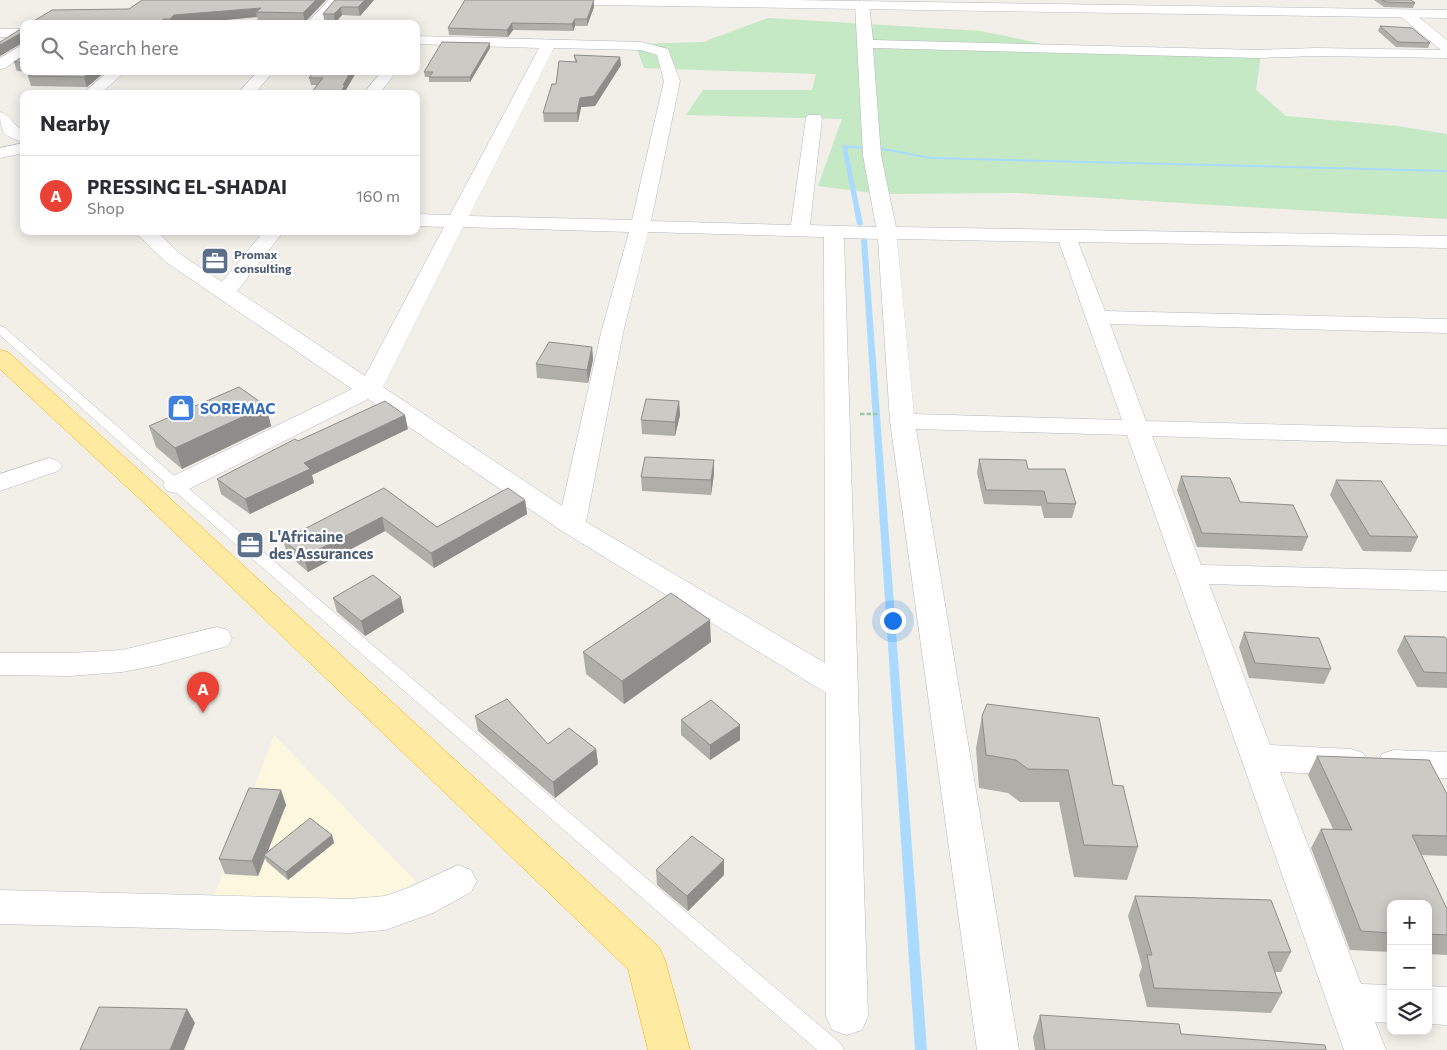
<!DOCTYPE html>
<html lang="en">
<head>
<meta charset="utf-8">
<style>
  body { margin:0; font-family:Commissioner,sans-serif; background:#f7f7f7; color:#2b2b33 }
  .controls { position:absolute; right:15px; bottom:15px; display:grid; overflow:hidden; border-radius:10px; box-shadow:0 2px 12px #0003 }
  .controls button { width:45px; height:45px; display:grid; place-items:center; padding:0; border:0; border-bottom:1px solid #e1e1e2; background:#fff; color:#2b2b33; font:25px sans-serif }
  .you { position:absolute; left:892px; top:620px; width:18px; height:18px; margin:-12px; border:4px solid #fff; border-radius:50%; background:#1a73e8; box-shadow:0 0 0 8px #1a73e833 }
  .badge { display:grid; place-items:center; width:32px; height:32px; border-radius:50%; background:#ea4335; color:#fff; font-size:16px; font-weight:700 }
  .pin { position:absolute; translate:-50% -41px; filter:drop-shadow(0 1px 2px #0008) }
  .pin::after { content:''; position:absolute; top:26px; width:18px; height:15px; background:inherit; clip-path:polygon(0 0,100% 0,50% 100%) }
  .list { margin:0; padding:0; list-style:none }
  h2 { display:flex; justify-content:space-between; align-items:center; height:65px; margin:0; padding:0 20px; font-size:21px }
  h2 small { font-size:16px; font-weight:400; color:#7c7c81 }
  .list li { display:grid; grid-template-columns:32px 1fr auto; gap:15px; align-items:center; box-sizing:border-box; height:80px; padding:0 20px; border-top:1px solid #e1e1e2 }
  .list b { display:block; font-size:19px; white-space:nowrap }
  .list p { margin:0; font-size:16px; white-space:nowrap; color:#7c7c81 }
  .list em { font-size:16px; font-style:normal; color:#7c7c81 }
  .icon { flex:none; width:28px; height:28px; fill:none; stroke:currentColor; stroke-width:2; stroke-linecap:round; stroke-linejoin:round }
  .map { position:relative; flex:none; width:1447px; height:1050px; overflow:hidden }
  .search { position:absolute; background:#fff; box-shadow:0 2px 12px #0003; left:20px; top:20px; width:400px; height:55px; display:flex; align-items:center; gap:12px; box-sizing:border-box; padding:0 18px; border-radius:10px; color:#7c7c81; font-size:19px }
  .panel { position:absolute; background:#fff; box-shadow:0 2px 12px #0003; left:20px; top:90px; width:400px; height:145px; border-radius:10px }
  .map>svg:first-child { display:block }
</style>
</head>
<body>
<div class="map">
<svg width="1447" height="1050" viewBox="0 0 1447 1050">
  <rect width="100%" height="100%" fill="#f1efe8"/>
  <path fill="#fef7e0" d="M 274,735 L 416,882 L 384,897 L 357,901 L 213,899 Z"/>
  <path fill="#c5e8c5" d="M 768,18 L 981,31 L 1076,51 L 1261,54 L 1256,90 L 1286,116 L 1398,126 L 1447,134 L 1447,219 L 1018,193 L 881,194 L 818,186 L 842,119 L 686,115 L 703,90 L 812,90 L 816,74 L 644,68 L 635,44 L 703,42 Z"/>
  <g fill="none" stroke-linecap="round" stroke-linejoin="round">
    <path fill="#aadaff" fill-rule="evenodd" d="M 842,145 L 883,148 L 931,157 L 1447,170 L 1447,172 L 931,159 L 883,150 L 847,148 L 863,224 L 860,226 L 857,224 Z
      M 864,238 L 867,240 L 927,1050 L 915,1050 L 861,240 Z"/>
    <defs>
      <path id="service" d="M 0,326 L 4,327 L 181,482 L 840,1043 L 844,1050 L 817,1050 L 171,488 L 0,335 Z"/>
      <path id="minor" d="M 329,0 L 342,0 L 321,24 L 306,24 Z
        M 862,0 L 869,4 L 873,40 L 1258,50 L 1315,48 L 1441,50 L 1401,17 L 1399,14 L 1406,10 L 1411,11 L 1447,40 L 1447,58 L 1315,56 L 1258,58 L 873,48 L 881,155 L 896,227 L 1447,236 L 1447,248 L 1078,242 L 1105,311 L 1447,319 L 1447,333 L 1110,324 L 1146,421 L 1447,429 L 1447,445 L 1152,436 L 1201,565 L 1447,571 L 1447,591 L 1209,584 L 1270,745 L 1351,749 L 1363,753 L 1368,762 L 1363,771 L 1351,775 L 1280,772 L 1361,984 L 1391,985 L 1391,1023 L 1375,1022 L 1386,1050 L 1344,1050 L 1127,435 L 916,429 L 1019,1050 L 977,1050 L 890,421 L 878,239 L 844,238 L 868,1016 L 862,1030 L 847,1035 L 832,1030 L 826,1016 L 826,693 L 562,531 L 368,399 L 185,491 L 176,493 L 167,491 L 163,485 L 167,479 L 352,389 L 166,262 L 134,231 L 156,231 L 180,254 L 222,282 L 264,231 L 284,231 L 237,291 L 365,376 L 444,227 L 416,226 L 416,214 L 450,215 L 539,48 L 416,44 L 416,36 L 642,42 L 668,49 L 680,81 L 651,221 L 791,225 L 806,118 L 808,115 L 820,115 L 822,118 L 810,225 L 876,227 L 863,155 L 855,4 ZM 554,48 L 641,50 L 657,55 L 664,81 L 632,220 L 469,216 ZM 463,227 L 629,232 L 601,333 L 562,506 L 383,387 ZM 648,232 L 824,237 L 825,663 L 586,522 L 623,333 ZM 897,239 L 1059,242 L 1122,420 L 914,414 Z
        M 0,29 L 24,29 L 24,37 L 0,37 Z
        M 24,44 L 24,55 L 5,68 L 0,69 L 0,58 Z
        M 109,71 L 126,71 L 100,94 L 82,94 Z
        M 258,71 L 274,71 L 254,94 L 237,94 Z
        M 382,71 L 397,71 L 379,94 L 363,94 Z
        M 0,112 C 11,115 14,127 24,131 L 24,142 C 4,137 0,132 0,112 Z
        M 24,143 L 24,153 L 0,158 L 0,148 Z
        M 49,458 L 58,461 L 62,466 L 58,471 L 0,491 L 0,474 Z
        M 217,627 L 228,630 L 232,638 L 228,646 L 158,665 L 122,672 L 70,676 L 0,675 L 0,653 L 70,653 L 122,650 Z
        M 1394,750 L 1447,752 L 1447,778 L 1394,776 L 1382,772 L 1377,763 L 1382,754 Z
        M 458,865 L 471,870 L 477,881 L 471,892 L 433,913 L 385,930 L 350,933 L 0,924 L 0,890 L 350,899 L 385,896 L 408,888 Z
        M 1428,986 L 1447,987 L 1447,1025 L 1428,1024 Z"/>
      <path id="tertiary" d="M 529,0 L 791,0 L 1447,10 L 1447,18 L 535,4 Z"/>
      <path id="trunk" d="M 0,350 L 8,352 L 162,491 L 659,947 L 665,960 L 690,1050 L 648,1050 L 628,969 L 144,503 L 0,369 Z"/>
    </defs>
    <use href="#service" stroke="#b5b8bc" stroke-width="1"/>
    <use href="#minor" stroke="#b5b8bc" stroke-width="1"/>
    <use href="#tertiary" stroke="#b5b8bc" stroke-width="1"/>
    <use href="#trunk" stroke="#f9ab00" stroke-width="1"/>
    <path stroke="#9cc7a9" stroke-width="2.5" stroke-dasharray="4.5 2" stroke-linecap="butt" d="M 860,414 L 879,414"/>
    <use href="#service" fill="#fff" fill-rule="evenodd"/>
    <use href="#minor" fill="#fff" fill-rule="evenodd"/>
    <use href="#tertiary" fill="#fff" fill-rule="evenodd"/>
    <use href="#trunk" fill="#feeaa1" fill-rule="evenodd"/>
  </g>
  <path fill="#afaea9" d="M 326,0 L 305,22 L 258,21 L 257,17 L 185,24 L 29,24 L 129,9 Z
    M 335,0 L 374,0 L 360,16 L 342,15 L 335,23 L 325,23 L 323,14 Z
    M 594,0 L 594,7 L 587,26 L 575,26 L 573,31 L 513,30 L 508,37 L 449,35 L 448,28 Z
    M 1374,0 L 1411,0 L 1415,3 L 1413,8 L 1384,7 Z
    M 1380,26 L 1430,43 L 1428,48 L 1396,47 L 1378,31 Z
    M 24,27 L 24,71 L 106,71 L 87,87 L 31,86 L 28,76 L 34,72 L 17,71 L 14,62 L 23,56 L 20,48 L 23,46 L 22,43 L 0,56 L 0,42 Z
    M 490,48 L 470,82 L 429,82 L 429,77 L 425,77 L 424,72 Z
    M 574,55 L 620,57 L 621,65 L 595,106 L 581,107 L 578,122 L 544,122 L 543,113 L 556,84 L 575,62 Z
    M 314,71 L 346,90 L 346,94 L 310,94 L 317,85 L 311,85 L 309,78 Z
    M 592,347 L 593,360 L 588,383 L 537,378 L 536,364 Z
    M 679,401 L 680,415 L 675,436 L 642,434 L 641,420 Z
    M 266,406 L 271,426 L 182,469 L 156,447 L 149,426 Z
    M 408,429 L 312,475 L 314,483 L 250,514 L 221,494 L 217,479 L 298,441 Z
    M 979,459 L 1028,469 L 1076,504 L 1072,518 L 1044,518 L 1041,506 L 984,504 L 977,473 Z
    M 714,474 L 711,495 L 642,491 L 641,477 Z
    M 1181,476 L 1240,502 L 1308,537 L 1302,551 L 1197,547 L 1177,490 Z
    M 1336,480 L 1418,537 L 1411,552 L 1363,551 L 1330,495 Z
    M 384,488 L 437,527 L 525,500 L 527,514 L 434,568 L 385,531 L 308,572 L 287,554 L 283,540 Z
    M 333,598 L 404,612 L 365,636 L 337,612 Z
    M 1244,632 L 1331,669 L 1324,684 L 1249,678 L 1239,647 Z
    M 1404,636 L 1447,640 L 1447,688 L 1417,687 L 1397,651 Z
    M 711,642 L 624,704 L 586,674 L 583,652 Z
    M 475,716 L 548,744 L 596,749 L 598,764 L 555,798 L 478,731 Z
    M 982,716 L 1113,785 L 1138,847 L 1127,880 L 1074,877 L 1059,802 L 1020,802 L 1008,793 L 979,788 L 976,748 Z
    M 681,720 L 740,740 L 710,760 L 681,735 Z
    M 1317,756 L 1447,794 L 1447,856 L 1421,855 L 1447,909 L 1447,955 L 1428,954 L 1428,904 L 1391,904 L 1391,952 L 1350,950 L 1311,848 L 1321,829 L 1333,829 L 1308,775 Z
    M 281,790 L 286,805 L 267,852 L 332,835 L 334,843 L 288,880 L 267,862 L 265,858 L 258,876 L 225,874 L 219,859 Z
    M 656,870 L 724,875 L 688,911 L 657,885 Z
    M 1135,896 L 1291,952 L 1281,972 L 1275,972 L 1282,993 L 1271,1013 L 1147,1007 L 1139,975 L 1142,967 L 1128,916 Z
    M 1040,1015 L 1181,1034 L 1326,1050 L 1035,1050 L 1033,1037 Z"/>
  <path fill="#8f8d8a" d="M 316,0 L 326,0 L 305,22 L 303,13 Z
    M 365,0 L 374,0 L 360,16 L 358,7 Z
    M 594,0 L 594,7 L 587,26 L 587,19 Z
    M 341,7 L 342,15 L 335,23 L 334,14 Z
    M 261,8 L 256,12 L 257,17 L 185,24 L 171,24 L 170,19 L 174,15 Z
    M 164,19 L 165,24 L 157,24 Z
    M 575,19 L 575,26 L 573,31 L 572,24 Z
    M 512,23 L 513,30 L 508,37 L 507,30 Z
    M 21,33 L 24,42 L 0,56 L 0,45 Z
    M 490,43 L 490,48 L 470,82 L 470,77 Z
    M 620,57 L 621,65 L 595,106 L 581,107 L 578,122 L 577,113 L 580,98 Z
    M 91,71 L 106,71 L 87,87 L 84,77 Z
    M 351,71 L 357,71 L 346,90 L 346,94 L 340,94 L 343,85 Z
    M 592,347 L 593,360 L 588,383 L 587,370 Z
    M 679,401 L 680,415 L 675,436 L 675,422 Z
    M 266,406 L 271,426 L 182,469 L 175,448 Z
    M 405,415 L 408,429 L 312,475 L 314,483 L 250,514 L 245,499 L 304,463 Z
    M 714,460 L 714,474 L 711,495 L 711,480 Z
    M 525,500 L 527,514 L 434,568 L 431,553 Z
    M 382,517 L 385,531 L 308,572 L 304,557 Z
    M 401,597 L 404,612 L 365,636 L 361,621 Z
    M 710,620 L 711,642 L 624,704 L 622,681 Z
    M 740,725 L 740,740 L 710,760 L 710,745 Z
    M 596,749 L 598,764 L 555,798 L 553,782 Z
    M 281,790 L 286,805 L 266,856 L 264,855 L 265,858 L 258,876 L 252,861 Z
    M 332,835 L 334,843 L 288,880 L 286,872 Z
    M 724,860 L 724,875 L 688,911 L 687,896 Z
    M 187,1009 L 195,1023 L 184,1050 L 170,1050 Z"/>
  <path fill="#cccac5" stroke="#8f8d8a" d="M 142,0 L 316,0 L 303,13 L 256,12 L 261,8 L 174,15 L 170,19 L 164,19 L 157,24 L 29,24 L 52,10 L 129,9 Z
    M 335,0 L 365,0 L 358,7 L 341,7 L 334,14 L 323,14 Z
    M 465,0 L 594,0 L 587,19 L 575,19 L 572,24 L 512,23 L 507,30 L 448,28 Z
    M 1382,0 L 1411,0 L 1415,3 L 1386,2 Z
    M 1380,26 L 1412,28 L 1430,43 L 1398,42 Z
    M 24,27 L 24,48 L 20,48 L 23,46 L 21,33 L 0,45 L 0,42 Z
    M 442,42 L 490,43 L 470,77 L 429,77 L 433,72 L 424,72 Z
    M 574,55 L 620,57 L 594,96 L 580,98 L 577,113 L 543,113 L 552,84 L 556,84 L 559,61 L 577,62 Z
    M 24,56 L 24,62 L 14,62 Z
    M 35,71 L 91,71 L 84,77 L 28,76 Z
    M 314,71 L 351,71 L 343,85 L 345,85 L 340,94 L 310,94 L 323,78 L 309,78 Z
    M 549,342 L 592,347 L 587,370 L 536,364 Z
    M 239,387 L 266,406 L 175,448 L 149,426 Z
    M 646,399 L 679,401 L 675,422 L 641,420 Z
    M 385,401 L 405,415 L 304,463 L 310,469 L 245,499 L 217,479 L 295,439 L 298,441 Z
    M 645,457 L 714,460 L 711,480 L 641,477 Z
    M 979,459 L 1026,460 L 1028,469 L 1065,469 L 1076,504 L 1047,503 L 1044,491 L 986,490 Z
    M 1181,476 L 1230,478 L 1240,502 L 1293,505 L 1308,537 L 1202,533 Z
    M 1336,480 L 1381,481 L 1418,537 L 1370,536 Z
    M 384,488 L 437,527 L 508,488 L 525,500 L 431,553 L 382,517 L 304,557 L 283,540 Z
    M 373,575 L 401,597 L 361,621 L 333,598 Z
    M 671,593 L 710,620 L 622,681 L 583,652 Z
    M 1244,632 L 1319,638 L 1331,669 L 1255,663 Z
    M 1404,636 L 1445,637 L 1447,640 L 1447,673 L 1424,672 Z
    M 507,699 L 548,744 L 569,728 L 596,749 L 553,782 L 475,716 Z
    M 711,700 L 740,725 L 710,745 L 681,720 Z
    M 987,704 L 1099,718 L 1113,785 L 1123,786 L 1138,847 L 1084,845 L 1068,770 L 1028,769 L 1016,760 L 986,755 L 982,716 Z
    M 1317,756 L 1429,760 L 1447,794 L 1447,836 L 1412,835 L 1447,909 L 1447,935 L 1428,934 L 1428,904 L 1391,904 L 1391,933 L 1361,931 L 1321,829 L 1352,830 Z
    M 249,788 L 281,790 L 252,861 L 219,859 Z
    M 310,818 L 332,835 L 286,872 L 264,855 Z
    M 692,836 L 724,860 L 687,896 L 656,870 Z
    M 1135,896 L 1271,900 L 1291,952 L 1268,952 L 1282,993 L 1154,988 L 1147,955 L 1152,955 Z
    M 99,1007 L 187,1009 L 170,1050 L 80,1050 Z
    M 1040,1015 L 1179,1024 L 1181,1034 L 1325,1045 L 1326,1050 L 1045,1050 Z"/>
  <defs>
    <symbol id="office-square" viewBox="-11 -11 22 22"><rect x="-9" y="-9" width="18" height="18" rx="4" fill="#5c6f8a" stroke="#fff"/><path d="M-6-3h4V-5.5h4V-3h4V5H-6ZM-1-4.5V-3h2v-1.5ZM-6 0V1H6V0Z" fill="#fff"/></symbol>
    <symbol id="shop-square" viewBox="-11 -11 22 22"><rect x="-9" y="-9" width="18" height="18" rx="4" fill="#3f7fe0" stroke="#fff"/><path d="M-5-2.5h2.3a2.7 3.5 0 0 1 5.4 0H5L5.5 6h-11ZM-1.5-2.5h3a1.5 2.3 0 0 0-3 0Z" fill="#fff"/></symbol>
  </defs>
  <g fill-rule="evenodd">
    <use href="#office-square" x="199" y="245" width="32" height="32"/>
    <use href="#shop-square" x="165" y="392" width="32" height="32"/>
    <use href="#office-square" x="234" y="529" width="32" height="32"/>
  </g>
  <g text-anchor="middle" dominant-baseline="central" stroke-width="4.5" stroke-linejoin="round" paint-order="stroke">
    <g font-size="12" font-weight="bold" fill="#4e5e75" stroke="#fff" text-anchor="start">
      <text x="234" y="254">Promax<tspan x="234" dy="14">consulting</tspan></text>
    </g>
    <g font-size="15" font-weight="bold" fill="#366cbe" stroke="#fff" text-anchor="start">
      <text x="200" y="408">SOREMAC</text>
    </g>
    <g font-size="15" font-weight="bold" fill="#4e5e75" stroke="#fff" text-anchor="start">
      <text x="269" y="536">L'Africaine<tspan x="269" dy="17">des Assurances</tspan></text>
    </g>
  </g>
</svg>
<div class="controls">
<button>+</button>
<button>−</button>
<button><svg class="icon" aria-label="layers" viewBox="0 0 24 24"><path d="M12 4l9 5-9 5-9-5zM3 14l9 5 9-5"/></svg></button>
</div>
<div class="you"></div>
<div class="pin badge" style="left:203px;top:713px">A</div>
<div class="search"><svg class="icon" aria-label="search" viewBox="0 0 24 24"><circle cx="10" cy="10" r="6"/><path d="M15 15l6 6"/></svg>Search here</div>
<section class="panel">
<h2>Nearby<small></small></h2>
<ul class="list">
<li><span class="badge">A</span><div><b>PRESSING EL-SHADAI</b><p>Shop</p></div><em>160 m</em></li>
</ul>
</section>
</div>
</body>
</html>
